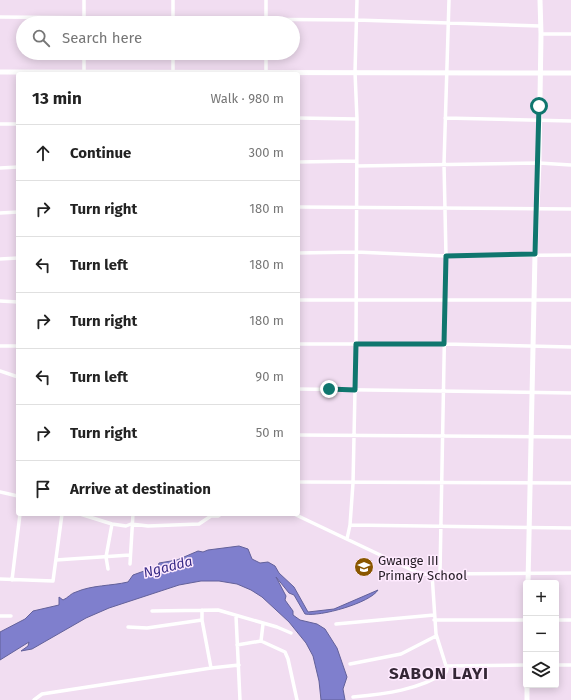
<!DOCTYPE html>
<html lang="en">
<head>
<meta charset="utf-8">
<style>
  body { margin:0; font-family:"Fira Sans",sans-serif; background:#f6f6f6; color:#222 }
  .controls { position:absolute; right:12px; bottom:12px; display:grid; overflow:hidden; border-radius:4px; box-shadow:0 2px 10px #0003 }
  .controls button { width:36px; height:36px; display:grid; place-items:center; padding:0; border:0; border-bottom:1px solid #e0e0e0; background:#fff; color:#222; font:20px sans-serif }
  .stop { position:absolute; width:12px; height:12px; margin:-9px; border:3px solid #0f766e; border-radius:50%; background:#fff }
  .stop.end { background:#0f766e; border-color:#fff; box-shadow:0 1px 4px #0008 }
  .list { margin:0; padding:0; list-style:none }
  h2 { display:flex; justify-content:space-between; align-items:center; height:52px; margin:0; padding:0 16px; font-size:17px }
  h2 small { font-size:13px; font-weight:400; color:#767676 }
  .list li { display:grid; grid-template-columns:26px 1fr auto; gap:12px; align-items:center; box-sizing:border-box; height:56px; padding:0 16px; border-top:1px solid #e0e0e0 }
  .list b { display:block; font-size:15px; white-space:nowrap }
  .list em { font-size:13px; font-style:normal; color:#767676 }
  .icon { flex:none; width:22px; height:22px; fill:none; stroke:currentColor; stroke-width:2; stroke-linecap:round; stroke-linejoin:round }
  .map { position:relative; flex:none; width:571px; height:700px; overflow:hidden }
  .search { position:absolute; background:#fff; box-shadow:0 2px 10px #0003; left:16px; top:16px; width:284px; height:44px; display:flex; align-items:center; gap:10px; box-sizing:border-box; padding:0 14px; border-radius:22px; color:#767676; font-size:15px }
  .panel { position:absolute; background:#fff; box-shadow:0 2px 10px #0003; left:16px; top:72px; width:284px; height:444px; border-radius:4px }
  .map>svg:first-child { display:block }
</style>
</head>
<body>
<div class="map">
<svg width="571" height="700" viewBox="0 0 571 700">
  <rect width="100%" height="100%" fill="#f1ddf1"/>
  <path fill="#7f7fcd" stroke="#63619a" d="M 239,546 L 248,549 L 252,559 L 260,563 L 268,562 L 275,566 L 279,573 L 294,587 L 308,612 L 334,609 L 378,590 C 370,603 320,617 305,614 L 294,595 L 289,593 L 276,577 L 286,596 L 285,600 L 293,611 L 293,615 L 300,620 L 317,624 L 325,629 L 337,648 L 347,677 L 343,689 L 345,700 L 321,700 L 319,681 L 313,656 L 306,643 L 289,622 L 262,597 L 251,590 L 237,584 L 219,581 L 201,581 L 179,585 L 109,608 L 86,618 L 32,649 L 21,651 L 28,646 L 29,642 L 0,660 L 0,632 L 25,619 L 33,611 L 59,605 L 59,597 L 63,600 C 68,598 71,593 76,592 C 92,585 111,586 128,582 L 133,575 L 158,566 L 159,563 L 177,560 L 198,551 L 203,552 L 208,550 Z"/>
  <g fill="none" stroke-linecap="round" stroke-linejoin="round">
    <path stroke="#fff" stroke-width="3.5" d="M 266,0 L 266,23
      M 0,17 L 356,20 L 540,26
      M 84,23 L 84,0
      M 173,23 L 173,0
      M 541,34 L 571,34
      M 84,53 L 84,73
      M 173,53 L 173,73
      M 266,73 L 266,53
      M 298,118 L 357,119
      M 445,118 L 571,121
      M 0,124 L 18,124
      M 298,162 L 357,161
      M 357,166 L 539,163 L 571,165
      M 0,168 L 18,167
      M 298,207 L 571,209
      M 0,213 L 18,212
      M 298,253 L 356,252 L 446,256 L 571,255
      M 0,259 L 18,258
      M 298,300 L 571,300
      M 0,301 L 18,302
      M 298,344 L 444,344 L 571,347
      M 0,346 L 18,346
      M 0,371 L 18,377
      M 298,389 L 571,393
      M 298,435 L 571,437
      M 298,482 L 571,483
      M 0,492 L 18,496
      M 80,514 L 112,524 L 126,526 L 131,524 L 148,526 L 199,524 L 211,516 L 218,516 L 221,514
      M 294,514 L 416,572 L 425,574 L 571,573
      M 350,525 L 571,528
      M 347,539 L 350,525 L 353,483 L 356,344 L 357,119 L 355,72 L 357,0
      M 56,560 L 130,555
      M 130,564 L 133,514
      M 108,569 L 106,557 L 112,524
      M 440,573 L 446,256 L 444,164 L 449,0
      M 0,579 L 53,581 L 62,514
      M 12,580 L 20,514
      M 202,610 L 202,620 L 211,668
      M 152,611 L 218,610 L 277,627 L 291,633
      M 0,616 L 11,616
      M 236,616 L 240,700
      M 434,620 L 526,620
      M 556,620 L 571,620
      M 336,624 L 434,615
      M 128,627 L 147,628 L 202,620
      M 261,641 L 263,624
      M 237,645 L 261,641 L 285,652 L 288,659 L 297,700
      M 350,664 L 401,654 L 436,636
      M 556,665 L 571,665
      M 446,666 L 526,665
      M 353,697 C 385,694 419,690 446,672 L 447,669 L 436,634 L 432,574
      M 34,700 L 42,694 L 211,668 L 239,665"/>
    <path stroke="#fff" stroke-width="5" d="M 0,72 L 571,73
      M 528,583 L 535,254 L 539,163 L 541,34 L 540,0
      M 527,700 L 527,685"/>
  </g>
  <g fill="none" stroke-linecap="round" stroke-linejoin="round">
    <path stroke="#0f766e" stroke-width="5" d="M 329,389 L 355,390 L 356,344 L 444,344 L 446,256 L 535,254 L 539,106"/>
  </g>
  <defs>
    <symbol id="school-disc" viewBox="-11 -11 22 22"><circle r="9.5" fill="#8a5700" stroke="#feeafe"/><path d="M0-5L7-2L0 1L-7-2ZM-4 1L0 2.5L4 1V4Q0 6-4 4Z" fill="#fff"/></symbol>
  </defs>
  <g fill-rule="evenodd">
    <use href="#school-disc" x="353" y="556" width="22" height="22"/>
  </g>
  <g text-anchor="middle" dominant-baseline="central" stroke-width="3" stroke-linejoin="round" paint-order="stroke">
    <g font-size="13" fill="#231c24" stroke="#feeafe" text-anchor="start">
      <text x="378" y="560">Gwange III<tspan x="378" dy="15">Primary School</tspan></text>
    </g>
    <g font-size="14" font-style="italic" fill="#382b87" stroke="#feeafe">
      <text transform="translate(168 567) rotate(-14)">Ngadda</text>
    </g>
    <g font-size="17" font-weight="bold" letter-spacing="1" fill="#342635" stroke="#feeafe">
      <text x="439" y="673">SABON LAYI</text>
    </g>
  </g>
</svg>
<div class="controls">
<button>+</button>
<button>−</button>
<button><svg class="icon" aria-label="layers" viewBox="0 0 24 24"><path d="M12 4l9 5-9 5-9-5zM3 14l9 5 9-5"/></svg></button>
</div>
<div class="stop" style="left:539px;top:106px"></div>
<div class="stop end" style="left:329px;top:389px"></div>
<div class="search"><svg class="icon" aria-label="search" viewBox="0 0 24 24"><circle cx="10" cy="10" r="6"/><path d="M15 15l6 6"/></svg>Search here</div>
<section class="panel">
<h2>13 min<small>Walk · 980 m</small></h2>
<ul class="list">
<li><svg class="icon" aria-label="ahead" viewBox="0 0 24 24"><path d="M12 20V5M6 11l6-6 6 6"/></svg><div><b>Continue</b></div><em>300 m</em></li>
<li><svg class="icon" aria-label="right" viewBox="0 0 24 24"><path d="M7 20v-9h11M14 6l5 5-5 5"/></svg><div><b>Turn right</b></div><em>180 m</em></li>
<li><svg class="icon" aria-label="left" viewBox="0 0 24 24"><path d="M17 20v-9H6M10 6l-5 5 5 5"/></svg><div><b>Turn left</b></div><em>180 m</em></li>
<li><svg class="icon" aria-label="right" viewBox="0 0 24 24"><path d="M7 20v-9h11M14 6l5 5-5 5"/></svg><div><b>Turn right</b></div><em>180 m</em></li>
<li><svg class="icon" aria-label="left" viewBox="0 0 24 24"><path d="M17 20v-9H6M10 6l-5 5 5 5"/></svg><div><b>Turn left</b></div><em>90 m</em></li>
<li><svg class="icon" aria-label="right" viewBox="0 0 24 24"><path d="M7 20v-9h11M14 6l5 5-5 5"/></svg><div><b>Turn right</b></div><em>50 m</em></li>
<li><svg class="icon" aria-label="arrive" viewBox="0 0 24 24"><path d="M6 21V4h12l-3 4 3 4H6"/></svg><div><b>Arrive at destination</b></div></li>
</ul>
</section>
</div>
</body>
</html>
